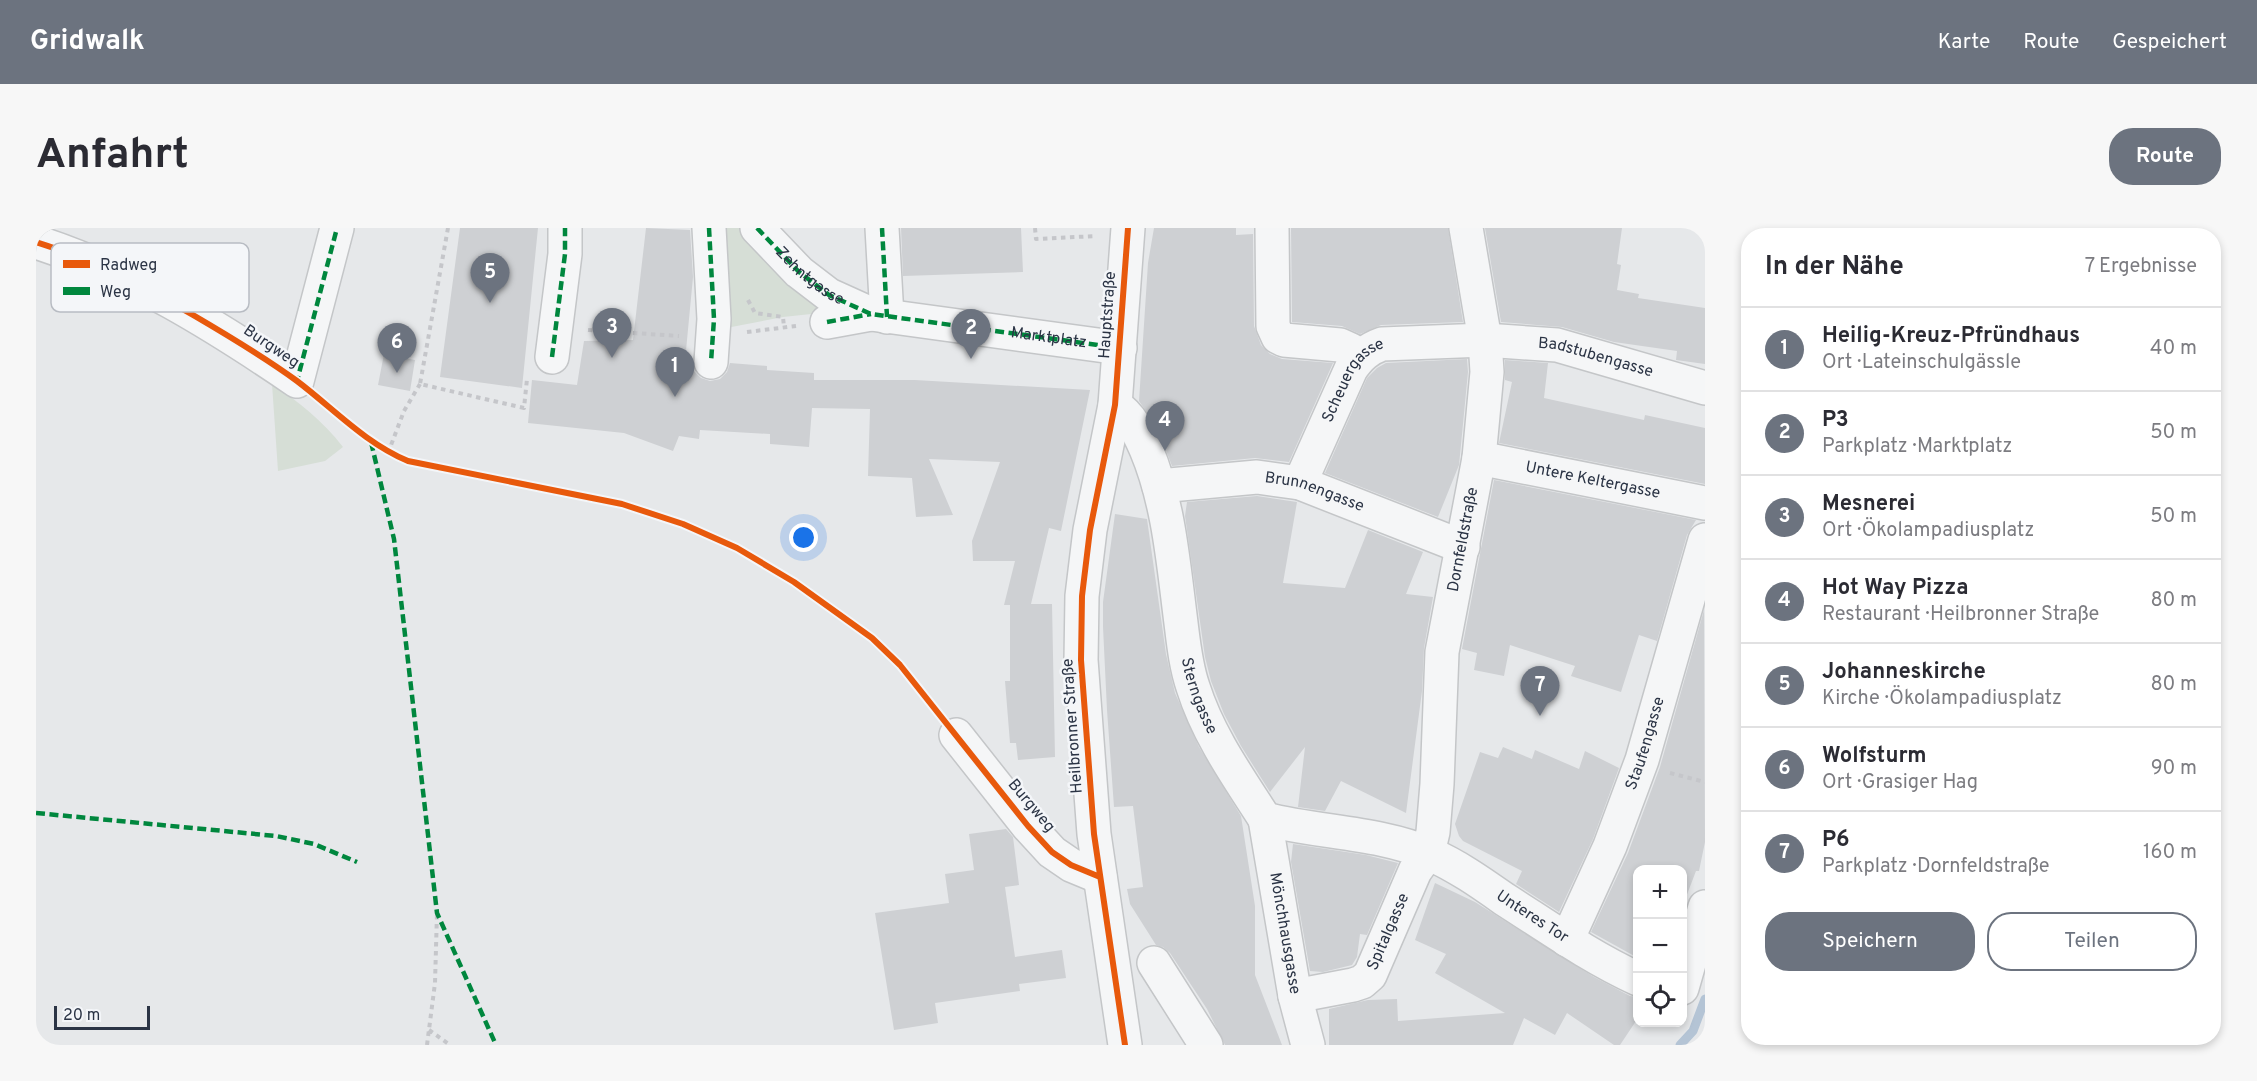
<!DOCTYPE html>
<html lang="de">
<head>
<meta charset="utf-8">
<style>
  body { margin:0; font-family:Overpass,sans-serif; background:#f7f7f7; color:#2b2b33 }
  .controls { position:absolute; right:18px; bottom:18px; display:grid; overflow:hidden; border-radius:12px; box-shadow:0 3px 9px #0003 }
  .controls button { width:54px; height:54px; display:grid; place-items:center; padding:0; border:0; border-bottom:2px solid #e1e1e2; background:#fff; color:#2b2b33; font:30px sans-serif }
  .scale { position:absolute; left:18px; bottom:15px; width:96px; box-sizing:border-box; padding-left:6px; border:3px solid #2b3445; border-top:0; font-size:16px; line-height:21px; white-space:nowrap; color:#2b3445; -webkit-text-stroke:4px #f4f6f9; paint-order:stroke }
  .you { position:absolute; left:768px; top:310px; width:21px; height:21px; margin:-15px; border:4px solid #fff; border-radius:50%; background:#1a73e8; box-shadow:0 0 0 9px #1a73e833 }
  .badge { display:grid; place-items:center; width:39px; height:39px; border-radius:50%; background:#6c737f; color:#fff; font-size:20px; font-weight:700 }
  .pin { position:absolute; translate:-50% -50px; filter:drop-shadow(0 2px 3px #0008) }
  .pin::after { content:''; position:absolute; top:32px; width:21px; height:18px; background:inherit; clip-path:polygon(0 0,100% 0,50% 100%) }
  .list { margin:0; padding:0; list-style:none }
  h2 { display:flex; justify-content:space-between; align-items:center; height:78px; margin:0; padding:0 24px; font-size:26px }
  h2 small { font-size:20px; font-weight:400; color:#7c7c81 }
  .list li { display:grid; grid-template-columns:39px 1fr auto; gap:18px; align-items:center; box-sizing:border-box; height:84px; padding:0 24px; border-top:2px solid #e1e1e2 }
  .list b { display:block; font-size:22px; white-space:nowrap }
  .list p { margin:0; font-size:20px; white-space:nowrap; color:#7c7c81 }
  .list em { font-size:20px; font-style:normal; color:#7c7c81 }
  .actions { display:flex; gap:12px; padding:18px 24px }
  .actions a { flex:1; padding:14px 0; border:2px solid #6c737f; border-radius:24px; text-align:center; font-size:21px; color:#6c737f }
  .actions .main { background:#6c737f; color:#fff }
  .icon { flex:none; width:33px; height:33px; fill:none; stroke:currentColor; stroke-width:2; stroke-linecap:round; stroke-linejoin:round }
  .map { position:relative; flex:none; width:1669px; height:817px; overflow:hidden; border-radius:24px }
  header { display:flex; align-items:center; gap:36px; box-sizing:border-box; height:84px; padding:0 30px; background:#6c737f; color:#fff }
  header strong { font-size:28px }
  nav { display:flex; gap:33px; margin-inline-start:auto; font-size:21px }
  .intro { display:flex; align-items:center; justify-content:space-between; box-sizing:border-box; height:144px; padding:0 36px }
  h1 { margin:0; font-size:42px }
  .button { padding:15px 27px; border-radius:24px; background:#6c737f; color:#fff; font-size:21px; font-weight:700 }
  main { display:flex; gap:36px; padding:0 36px }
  aside { flex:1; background:#fff; border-radius:24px; box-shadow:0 3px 9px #0003 }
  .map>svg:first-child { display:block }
</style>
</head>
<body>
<header>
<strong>Gridwalk</strong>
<nav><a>Karte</a><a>Route</a><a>Gespeichert</a></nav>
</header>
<div class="intro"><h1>Anfahrt</h1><a class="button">Route</a></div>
<main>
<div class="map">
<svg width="1669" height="817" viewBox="0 0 1669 817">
  <rect width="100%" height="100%" fill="#e6e8ea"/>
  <path fill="#d6ded6" d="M 682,0 L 710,0 L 794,84 L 747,89 L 685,101 Z
    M 236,156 C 263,174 287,193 307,219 L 289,233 L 242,243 Z"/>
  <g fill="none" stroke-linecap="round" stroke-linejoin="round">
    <path stroke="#b4c4d5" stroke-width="9" d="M 1644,817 L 1657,803 L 1669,771"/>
  </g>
  <path fill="#ced0d3" d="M 424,0 L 502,0 L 486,160 L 404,149 Z
    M 610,0 L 654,2 L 657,49 L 649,133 L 656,133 L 658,143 L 665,150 L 674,153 L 684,151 L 691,144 L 694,135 L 731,138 L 731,142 L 778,145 L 778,152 L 879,152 L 1054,162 L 1025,303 L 1013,300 L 995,376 L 986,376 L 1016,376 L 1019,529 L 982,532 L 980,515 L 974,515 L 969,453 L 974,453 L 974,377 L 968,377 L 979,333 L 937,333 L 936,313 L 964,234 L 893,231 L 917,287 L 880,289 L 876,250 L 832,248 L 834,181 L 776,180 L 773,219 L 734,216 L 734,206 L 664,202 L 663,211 L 643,208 L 637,223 L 588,205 L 492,195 L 496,152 L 541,157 L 548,113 L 597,112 Z
    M 865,0 L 985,0 L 987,44 L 867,48 Z
    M 1118,0 L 1200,0 L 1200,7 L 1217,6 L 1218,98 L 1225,117 L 1234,126 L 1246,131 L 1297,135 L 1253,234 L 1219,230 L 1136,238 L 1121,199 L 1103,173 L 1112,35 Z
    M 1255,0 L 1412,0 L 1427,94 L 1345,97 L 1324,106 L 1306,98 L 1256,94 Z
    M 1449,0 L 1586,0 L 1581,36 L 1585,37 L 1581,62 L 1603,66 L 1602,70 L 1669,80 L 1669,136 L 1640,132 L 1641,123 L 1578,114 L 1526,99 L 1465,94 Z
    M 348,126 L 379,132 L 374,163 L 342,157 Z
    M 1431,131 L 1432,144 L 1424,227 L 1423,237 L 1402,289 L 1289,245 L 1331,150 L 1341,140 L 1350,135 Z
    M 1469,132 L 1512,135 L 1508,170 L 1608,192 L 1609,187 L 1669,200 L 1669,256 L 1463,215 L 1476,154 L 1469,152 Z
    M 1458,252 L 1660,292 L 1651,307 L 1621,413 L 1603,407 L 1585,464 L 1535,448 L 1539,438 L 1474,417 L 1468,448 L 1438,442 L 1441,425 L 1426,421 Z
    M 1221,268 L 1261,274 L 1247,355 L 1309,360 L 1332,302 L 1387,324 L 1370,366 L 1397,369 L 1388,420 L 1386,463 L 1370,585 L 1305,553 L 1289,583 L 1262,579 L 1269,519 L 1234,564 L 1205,518 L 1188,486 L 1175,453 L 1169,429 L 1149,288 L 1151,274 Z
    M 1079,286 L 1111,291 L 1130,426 L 1139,465 L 1163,519 L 1205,588 L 1219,678 L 1219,747 L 1246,817 L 1189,817 L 1171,781 L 1134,725 L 1127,719 L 1120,717 L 1094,676 L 1091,661 L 1107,659 L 1097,578 L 1078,579 L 1071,482 L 1067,399 L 1067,374 Z
    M 1668,382 L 1669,614 L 1663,643 L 1660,643 L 1647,677 L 1647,642 L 1602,642 L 1602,730 L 1555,704 L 1592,625 L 1624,539 Z
    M 1467,519 L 1496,531 L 1499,522 L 1543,541 L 1549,523 L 1583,540 L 1557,611 L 1523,684 L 1480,656 L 1486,643 L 1427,613 L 1423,608 L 1419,596 L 1444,524 L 1462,530 Z
    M 970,601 L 977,609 L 983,657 L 969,659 L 979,729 L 1026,722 L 1030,750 L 983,756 L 984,763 L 899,775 L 902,795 L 858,802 L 839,685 L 913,675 L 909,646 L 938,642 L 933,606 Z
    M 1257,616 L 1330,627 L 1362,635 L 1331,707 L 1324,706 L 1321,729 L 1316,737 L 1287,744 L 1274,743 L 1255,634 Z
    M 1399,655 L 1439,674 L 1558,749 L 1594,768 L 1602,769 L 1602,790 L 1584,817 L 1578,817 L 1531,785 L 1519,807 L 1488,790 L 1477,817 L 1293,817 L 1293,781 L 1332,772 L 1361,771 L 1362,793 L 1469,785 L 1399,745 L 1410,726 L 1379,712 Z"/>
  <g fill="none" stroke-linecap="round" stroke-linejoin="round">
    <defs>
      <g id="minor">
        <path d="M 673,0 L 678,91 L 675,134"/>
        <path id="s1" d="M 721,0 L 763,44 L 793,67 L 835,86 L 1084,120"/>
        <path d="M 846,0 L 851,89"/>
        <path d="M 1236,0 L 1237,98 L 1242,109 L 1248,112 L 1304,117 L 1315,122 L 1323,129"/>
        <path d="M 0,14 C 94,44 180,98 261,153 L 301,0"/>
        <path d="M 791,94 L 835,86"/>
        <path d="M 516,129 L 529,26 L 529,0"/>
        <path id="s2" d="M 1079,177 C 1095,188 1102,203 1110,221 C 1132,273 1137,331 1144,387 C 1147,410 1149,436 1157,459 C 1172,507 1202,549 1229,591 C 1283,605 1343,604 1394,626 C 1421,638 1444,654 1468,671 C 1512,699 1554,729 1602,751"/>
        <path id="s3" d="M 1443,230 L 1669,275"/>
        <path id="s4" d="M 1264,255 L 1315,141 C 1324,128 1332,121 1346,116 L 1449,112 L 1521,117 L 1669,160"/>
        <path id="s5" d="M 1123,258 L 1221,249 L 1264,255 L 1427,319"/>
        <path d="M 920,507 L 992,598 L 1016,624 L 1035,637 L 1064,649"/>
        <path id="s6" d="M 1229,591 L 1259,768 L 1272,817"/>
        <path id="s7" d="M 1531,712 L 1574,618 L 1606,532 L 1669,312"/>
        <path d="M 1118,735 L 1170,817"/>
        <path d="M 1646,760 L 1669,679"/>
        <path id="s8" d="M 1259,768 L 1317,757 L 1326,754 L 1334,747 L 1379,643 L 1392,625 L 1397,604 L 1401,556 L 1406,424 L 1443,230 L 1451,144 L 1449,112 L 1430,0"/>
        <path d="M 1089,817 L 1058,606 L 1045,432 L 1046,368 L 1054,302 L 1079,177 L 1092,0"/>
      </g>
    </defs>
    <use href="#minor" stroke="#c4c6c8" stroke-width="36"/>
    <path stroke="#c5c6ca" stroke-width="4" stroke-dasharray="4.5 4.5" stroke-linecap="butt" d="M 412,0 L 384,156 L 488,180 L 491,151
      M 999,0 L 1000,11 L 1060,8
      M 712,72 L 719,85 L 747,89 L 748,99
      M 552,102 L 643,108
      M 711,104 L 760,98
      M 352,225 L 368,183 L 384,156
      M 1634,545 L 1669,554
      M 393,802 L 414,817
      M 391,817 L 399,755 L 401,685"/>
    <use href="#minor" stroke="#f5f6f7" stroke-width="33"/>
    <path stroke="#00873e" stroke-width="4.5" stroke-dasharray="9 4.5" stroke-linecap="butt" d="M 673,0 L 678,91 L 675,134
      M 721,0 L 763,44 L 793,67 L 835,86 L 1084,120
      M 846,0 L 851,89
      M 791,94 L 835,86
      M 516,129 L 529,26 L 529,0
      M 264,155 L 261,153 L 301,0
      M 335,214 L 358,311 L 401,685 L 460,817
      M 0,585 L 240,608 L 278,616 L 321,634"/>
    <defs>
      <path id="cycleway" d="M 0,14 C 55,31 107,58 157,87 C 193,108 228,129 261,153 C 298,181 329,215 372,233 L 586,276 L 647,296 L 701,320 L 758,354 L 836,410 L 864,437 L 992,598 L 1016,624 L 1035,637 L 1064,649
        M 1089,817 L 1058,606 L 1045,432 L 1046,368 L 1054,302 L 1079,177 L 1092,0"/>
    </defs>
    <use href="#cycleway" stroke="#f4f6f9" stroke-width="10"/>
    <use href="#cycleway" stroke="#e8590c" stroke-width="6"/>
  </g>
  <g text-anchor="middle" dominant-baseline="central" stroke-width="5" stroke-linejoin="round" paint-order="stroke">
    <g font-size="16" fill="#2b3445" stroke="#f4f6f9">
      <text stroke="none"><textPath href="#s1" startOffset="72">Zehntgasse</textPath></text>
      <text transform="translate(1072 87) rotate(-86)">Hauptstraße</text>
      <text stroke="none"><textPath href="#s1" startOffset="324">Marktplatz</textPath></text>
      <text transform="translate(235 119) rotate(34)">Burgweg</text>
      <text stroke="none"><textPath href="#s4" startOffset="381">Badstubengasse</textPath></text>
      <text stroke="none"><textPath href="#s4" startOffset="117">Scheuergasse</textPath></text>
      <text stroke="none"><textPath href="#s3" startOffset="116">Untere Keltergasse</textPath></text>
      <text stroke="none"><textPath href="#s5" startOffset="158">Brunnengasse</textPath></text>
      <text stroke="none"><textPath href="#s8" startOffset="531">Dornfeldstraße</textPath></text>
      <text stroke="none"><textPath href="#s2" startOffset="308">Sterngasse</textPath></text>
      <text transform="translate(1037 498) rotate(-94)">Heilbronner Straße</text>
      <text stroke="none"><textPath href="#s7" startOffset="212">Staufengasse</textPath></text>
      <text transform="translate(995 578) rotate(50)">Burgweg</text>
      <text stroke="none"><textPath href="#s2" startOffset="738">Unteres Tor</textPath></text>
      <text stroke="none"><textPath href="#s8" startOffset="126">Spitalgasse</textPath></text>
      <text stroke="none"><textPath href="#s6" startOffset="116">Mönchhausgasse</textPath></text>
    </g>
  </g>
  <rect x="15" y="15" width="198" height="69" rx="9" fill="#f4f6f9" stroke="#b8bcc3" stroke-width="1.5"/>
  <rect x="27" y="32" width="27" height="8" fill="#e8590c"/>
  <rect x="27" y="59" width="27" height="8" fill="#00873e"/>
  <g font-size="16" fill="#2b3445">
    <text x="64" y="42">Radweg</text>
    <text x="64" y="69">Weg</text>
  </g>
</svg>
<div class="controls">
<button>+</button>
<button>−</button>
<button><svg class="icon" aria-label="locate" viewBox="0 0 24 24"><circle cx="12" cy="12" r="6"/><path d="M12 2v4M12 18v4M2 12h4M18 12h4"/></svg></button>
</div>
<div class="scale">20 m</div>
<div class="you"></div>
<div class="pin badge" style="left:639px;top:169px">1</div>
<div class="pin badge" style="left:935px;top:131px">2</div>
<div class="pin badge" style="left:576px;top:130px">3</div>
<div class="pin badge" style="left:1129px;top:223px">4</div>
<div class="pin badge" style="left:454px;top:75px">5</div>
<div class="pin badge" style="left:361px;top:145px">6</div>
<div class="pin badge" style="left:1504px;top:488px">7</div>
</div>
<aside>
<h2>In der Nähe<small>7 Ergebnisse</small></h2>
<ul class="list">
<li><span class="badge">1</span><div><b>Heilig-Kreuz-Pfründhaus</b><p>Ort · Lateinschulgässle</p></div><em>40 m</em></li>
<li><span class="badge">2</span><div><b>P3</b><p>Parkplatz · Marktplatz</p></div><em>50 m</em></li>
<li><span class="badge">3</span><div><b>Mesnerei</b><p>Ort · Ökolampadiusplatz</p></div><em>50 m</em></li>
<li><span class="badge">4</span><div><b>Hot Way Pizza</b><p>Restaurant · Heilbronner Straße</p></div><em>80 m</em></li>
<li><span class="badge">5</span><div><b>Johanneskirche</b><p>Kirche · Ökolampadiusplatz</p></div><em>80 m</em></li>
<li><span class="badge">6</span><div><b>Wolfsturm</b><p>Ort · Grasiger Hag</p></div><em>90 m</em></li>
<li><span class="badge">7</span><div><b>P6</b><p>Parkplatz · Dornfeldstraße</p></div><em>160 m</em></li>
</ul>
<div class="actions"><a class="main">Speichern</a><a>Teilen</a></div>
</aside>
</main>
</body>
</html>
